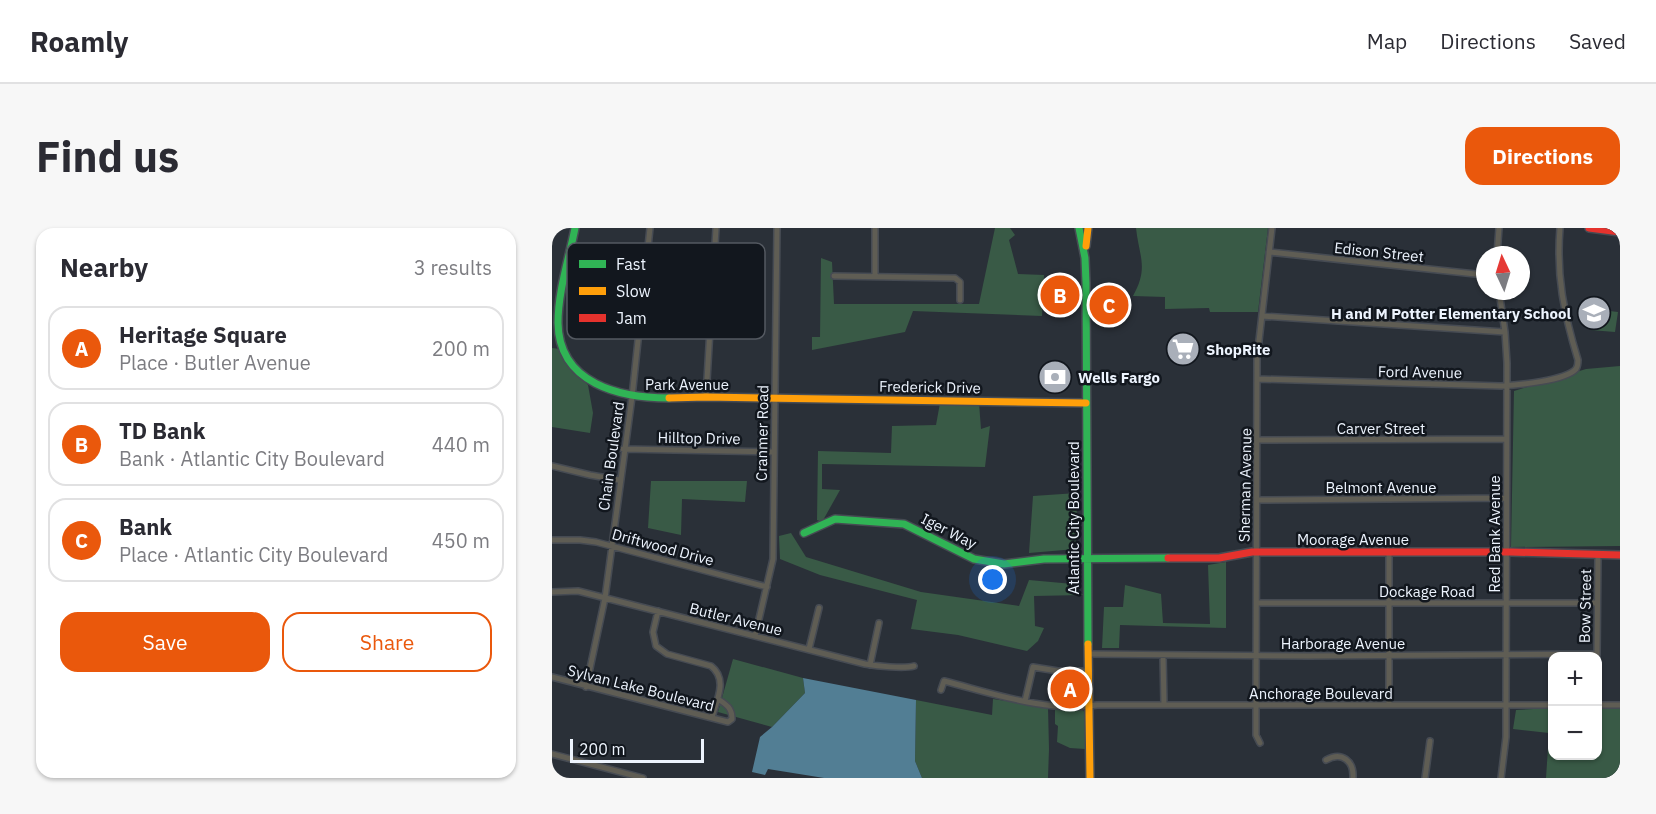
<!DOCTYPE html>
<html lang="en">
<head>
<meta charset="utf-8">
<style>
  body { margin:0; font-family:"IBM Plex Sans",sans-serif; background:#f7f7f7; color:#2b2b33 }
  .controls { position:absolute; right:18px; bottom:18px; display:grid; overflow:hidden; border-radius:12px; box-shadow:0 2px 4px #0004 }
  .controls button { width:54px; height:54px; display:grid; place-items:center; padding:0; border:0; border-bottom:2px solid #e1e1e2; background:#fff; color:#2b2b33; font:30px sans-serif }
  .compass { position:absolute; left:924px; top:18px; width:54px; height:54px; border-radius:50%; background:#fff; box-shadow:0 2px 4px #0004; rotate:356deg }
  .scale { position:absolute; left:18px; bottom:15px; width:134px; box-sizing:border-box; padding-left:6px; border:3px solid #edf4fe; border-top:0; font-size:16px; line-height:21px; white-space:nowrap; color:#edf4fe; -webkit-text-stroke:4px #12171e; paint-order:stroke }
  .you { position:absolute; left:441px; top:352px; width:21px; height:21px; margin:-15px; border:4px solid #fff; border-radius:50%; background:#1a73e8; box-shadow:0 0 0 9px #1a73e833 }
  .badge { display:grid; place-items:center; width:39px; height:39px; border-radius:50%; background:#ea580c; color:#fff; font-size:20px; font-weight:700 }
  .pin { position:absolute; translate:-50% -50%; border:3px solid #fff; box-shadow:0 2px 6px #0006 }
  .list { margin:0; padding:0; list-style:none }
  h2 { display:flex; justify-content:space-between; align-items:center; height:78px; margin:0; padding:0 24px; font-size:26px }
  h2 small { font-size:20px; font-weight:400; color:#7c7c81 }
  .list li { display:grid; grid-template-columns:39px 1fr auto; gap:18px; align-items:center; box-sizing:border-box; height:84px; margin:0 12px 12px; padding:0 12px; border:2px solid #e1e1e2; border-radius:18px }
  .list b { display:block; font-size:22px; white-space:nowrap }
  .list p { margin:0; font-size:20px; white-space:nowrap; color:#7c7c81 }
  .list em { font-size:20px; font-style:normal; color:#7c7c81 }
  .actions { display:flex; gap:12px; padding:18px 24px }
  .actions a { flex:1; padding:14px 0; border:2px solid #ea580c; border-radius:18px; text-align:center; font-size:21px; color:#ea580c }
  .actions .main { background:#ea580c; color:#fff }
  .map { position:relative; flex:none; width:1068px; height:550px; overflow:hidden; border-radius:18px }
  header { display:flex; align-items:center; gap:36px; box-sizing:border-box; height:84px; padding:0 30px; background:#fff; border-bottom:2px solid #e1e1e2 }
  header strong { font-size:28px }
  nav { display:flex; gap:33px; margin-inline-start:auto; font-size:21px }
  .intro { display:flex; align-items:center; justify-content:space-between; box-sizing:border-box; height:144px; padding:0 36px }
  h1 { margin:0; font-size:42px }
  .button { padding:15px 27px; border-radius:18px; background:#ea580c; color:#fff; font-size:21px; font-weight:700 }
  main { display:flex; gap:36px; padding:0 36px }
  aside { flex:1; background:#fff; border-radius:18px; box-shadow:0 2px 4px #0004 }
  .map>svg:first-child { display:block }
</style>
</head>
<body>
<header>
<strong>Roamly</strong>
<nav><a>Map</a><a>Directions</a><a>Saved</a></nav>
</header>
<div class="intro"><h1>Find us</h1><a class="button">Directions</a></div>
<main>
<aside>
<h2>Nearby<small>3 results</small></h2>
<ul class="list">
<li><span class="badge">A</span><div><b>Heritage Square</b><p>Place · Butler Avenue</p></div><em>200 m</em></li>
<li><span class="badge">B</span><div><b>TD Bank</b><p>Bank · Atlantic City Boulevard</p></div><em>440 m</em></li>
<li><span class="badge">C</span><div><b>Bank</b><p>Place · Atlantic City Boulevard</p></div><em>450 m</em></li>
</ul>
<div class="actions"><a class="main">Save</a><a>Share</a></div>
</aside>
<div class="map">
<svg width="1068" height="550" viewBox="0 0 1068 550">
  <rect width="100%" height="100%" fill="#2a3038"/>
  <path fill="#395a46" d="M 443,0 L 458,0 L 463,7 L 457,12 L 466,46 L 492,47 L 490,88 L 361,83 L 353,104 L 260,122 L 260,109 L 268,109 L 269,30 L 280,34 L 282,76 L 427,76 Z
    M 584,0 L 716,0 L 706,84 L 658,84 L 657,80 L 613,81 L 613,69 L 581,68 C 597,40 587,28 584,0 Z
    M 1041,81 L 1066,84 L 1063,104 L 1038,102 Z
    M 0,120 L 8,121 L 13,134 L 36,157 L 41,185 L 38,205 L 0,199 Z
    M 1068,138 L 1068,318 L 959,319 L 962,163 L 1034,141 Z
    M 388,175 L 427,175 L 429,201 L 438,198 L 433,239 L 270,236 L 270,261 L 288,262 L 270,294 L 265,292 L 266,223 L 339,225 L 340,198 L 384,197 Z
    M 99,253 L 195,253 L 193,274 L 130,271 L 129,307 L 96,300 Z
    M 525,265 L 524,321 L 477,325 L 481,268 Z
    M 239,305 L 254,329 L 369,364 L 467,378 L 477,352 L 521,356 L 531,367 L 482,368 L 483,398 L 492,400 L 486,413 L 475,423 L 406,407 L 359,401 L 365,372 L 268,347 L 228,331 L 227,308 Z
    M 674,334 L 674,400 L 568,397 L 567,420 L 550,420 L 552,379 L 571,379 L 573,357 L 609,366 L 611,395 L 658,396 L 656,337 Z
    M 181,431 L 251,450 L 253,465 L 220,499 L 166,484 Z
    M 441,471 L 496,479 L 497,521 L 496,550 L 370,550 L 363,533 L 364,472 L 440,487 Z
    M 1068,479 L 1068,550 L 994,550 L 997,505 L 961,501 L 964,482 L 1000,480 L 1000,528 L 1046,528 L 1046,480 Z
    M 506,480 L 530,482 L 533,484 L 533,521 L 518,520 L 505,514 L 506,498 L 503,496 L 503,481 Z"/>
  <path fill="#527e94" d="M 251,450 L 364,472 L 363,533 L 370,550 L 272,550 L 216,541 L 213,547 L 200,544 L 208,509 L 220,499 L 253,465 Z"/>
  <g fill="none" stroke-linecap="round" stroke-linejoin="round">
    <defs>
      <path id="street" d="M 717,24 L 933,47
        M 945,27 L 947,0
        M 282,48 L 403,50 L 408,54 L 408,72
        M 323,48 L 323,0
        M 947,63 L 953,104 L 955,135 L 954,476 L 954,509 L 949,550
        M 710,88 L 953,104
        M 705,151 L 949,158 C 965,157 1013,153 1024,141 C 1026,138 1026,135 1026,132 C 1012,86 1004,48 1008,0
        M 154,169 L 164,0
        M 705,212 L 954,211
        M 71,221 L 222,224
        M 0,238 L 38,247 L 67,252
        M 706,272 L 953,270
        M 0,312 L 28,312 L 44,314 L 215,359
        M 0,364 L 26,363 L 313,436 C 325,438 352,441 362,438
        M 705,375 L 1045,375
        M 106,383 L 101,404 L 104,418 L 115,426 L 159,438 C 176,451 165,472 160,489
        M 203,408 L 221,331 L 225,0
        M 257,421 L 267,380
        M 536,426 L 757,428 L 1045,426
        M 611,427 L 612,477
        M 1045,427 L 1046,327
        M 318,437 L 327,395
        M 0,449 L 176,494 L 180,491 C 180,480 175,477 166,471
        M 34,459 L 53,370 L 80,169 L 98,0
        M 389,462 L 392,453 C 440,465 495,485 545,477 L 1000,477
        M 473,473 L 481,439 L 506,443 L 537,443
        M 837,476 L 837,324
        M 1046,477 L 1068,477
        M 708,515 L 704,507 L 704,477 L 705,130 L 720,0
        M 0,526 L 91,550
        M 774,532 C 790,523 802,533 801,550
        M 873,550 L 878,513"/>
      <path id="fast" d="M 23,0 C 17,31 6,63 6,95 C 7,156 68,170 117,170
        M 527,0 L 533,30 L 534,55 L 536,416
        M 252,305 L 283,291 L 352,296 L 422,331 L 452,336 L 492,331 L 616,330"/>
      <path id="slow" d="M 534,18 L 536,0
        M 117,170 L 154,169 L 534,175
        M 536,416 L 538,550"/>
      <path id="jam" d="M 1037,0 L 1068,4
        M 616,330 L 667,330 L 700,324 L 959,324 L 1068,327"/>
    </defs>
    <use href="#street" stroke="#464b53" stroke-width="8"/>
    <use href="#fast" stroke="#464b53" stroke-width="10"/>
    <use href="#slow" stroke="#464b53" stroke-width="10"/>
    <use href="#jam" stroke="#464b53" stroke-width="10"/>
    <use href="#street" stroke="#5f5d54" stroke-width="5"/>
    <use href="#fast" stroke="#30b455" stroke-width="7"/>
    <use href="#slow" stroke="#ff9f0a" stroke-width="7"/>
    <use href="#jam" stroke="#e5322d" stroke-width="7"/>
  </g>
  <defs>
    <symbol id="school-disc" viewBox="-11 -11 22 22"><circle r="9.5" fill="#a9afb9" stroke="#12171e"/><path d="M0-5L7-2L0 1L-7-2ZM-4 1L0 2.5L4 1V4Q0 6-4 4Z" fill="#fff"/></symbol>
    <symbol id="supermarket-disc" viewBox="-11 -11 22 22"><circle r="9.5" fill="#a9afb9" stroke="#12171e"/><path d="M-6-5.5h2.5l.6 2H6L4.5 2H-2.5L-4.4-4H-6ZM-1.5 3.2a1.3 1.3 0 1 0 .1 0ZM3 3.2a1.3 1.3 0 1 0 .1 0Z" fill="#fff"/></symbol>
    <symbol id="bank-disc" viewBox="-11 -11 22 22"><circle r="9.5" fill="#a9afb9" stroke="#12171e"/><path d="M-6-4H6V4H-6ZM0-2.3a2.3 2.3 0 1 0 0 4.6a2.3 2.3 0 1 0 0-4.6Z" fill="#fff"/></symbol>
  </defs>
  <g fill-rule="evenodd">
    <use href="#school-disc" x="1023" y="66" width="38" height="38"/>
    <use href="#supermarket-disc" x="612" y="102" width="38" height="38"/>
    <use href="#bank-disc" x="484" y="130" width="38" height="38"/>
  </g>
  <g text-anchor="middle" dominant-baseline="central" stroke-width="5" stroke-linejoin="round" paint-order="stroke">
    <g font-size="15" fill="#edf4fe" stroke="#12171e">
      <text transform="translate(827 24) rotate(6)">Edison Street</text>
      <text transform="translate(868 144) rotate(1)">Ford Avenue</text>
      <text x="135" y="156">Park Avenue</text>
      <text transform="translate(378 159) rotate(1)">Frederick Drive</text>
      <text x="829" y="200">Carver Street</text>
      <text transform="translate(210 205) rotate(-89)">Cranmer Road</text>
      <text transform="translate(147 210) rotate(1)">Hilltop Drive</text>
      <text transform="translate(59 228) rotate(-82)">Chain Boulevard</text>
      <text transform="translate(693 257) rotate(-89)">Sherman Avenue</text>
      <text x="829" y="259">Belmont Avenue</text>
      <text transform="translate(521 290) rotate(-90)">Atlantic City Boulevard</text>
      <text transform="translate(397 303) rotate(27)">Iger Way</text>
      <text transform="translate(942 306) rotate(-90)">Red Bank Avenue</text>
      <text x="801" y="311">Moorage Avenue</text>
      <text transform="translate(111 319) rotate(15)">Driftwood Drive</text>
      <text x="875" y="363">Dockage Road</text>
      <text transform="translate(1033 378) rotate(-89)">Bow Street</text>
      <text transform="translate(184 391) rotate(14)">Butler Avenue</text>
      <text x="791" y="415">Harborage Avenue</text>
      <text transform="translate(89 460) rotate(14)">Sylvan Lake Boulevard</text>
      <text x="769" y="465">Anchorage Boulevard</text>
    </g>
    <g font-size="15" font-weight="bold" fill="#edf4fe" stroke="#12171e" text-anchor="start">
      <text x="1019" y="85" text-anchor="end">H and M Potter Elementary School</text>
      <text x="654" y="121">ShopRite</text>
      <text x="526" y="149">Wells Fargo</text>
    </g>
  </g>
  <rect x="15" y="15" width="198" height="96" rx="9" fill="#12171e" stroke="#545961" stroke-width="1.5"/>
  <rect x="27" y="32" width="27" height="8" fill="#30b455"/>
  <rect x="27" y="59" width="27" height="8" fill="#ff9f0a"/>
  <rect x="27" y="86" width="27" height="8" fill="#e5322d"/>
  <g font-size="16" fill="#edf4fe">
    <text x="64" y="42">Fast</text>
    <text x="64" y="69">Slow</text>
    <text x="64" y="96">Jam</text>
  </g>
</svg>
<div class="controls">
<button>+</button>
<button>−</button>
</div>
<svg class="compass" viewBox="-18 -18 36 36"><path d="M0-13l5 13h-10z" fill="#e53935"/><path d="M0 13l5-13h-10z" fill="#7c7c81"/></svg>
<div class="scale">200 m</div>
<div class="you"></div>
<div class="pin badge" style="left:518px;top:461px">A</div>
<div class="pin badge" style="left:508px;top:67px">B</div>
<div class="pin badge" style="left:557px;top:77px">C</div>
</div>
</main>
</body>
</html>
